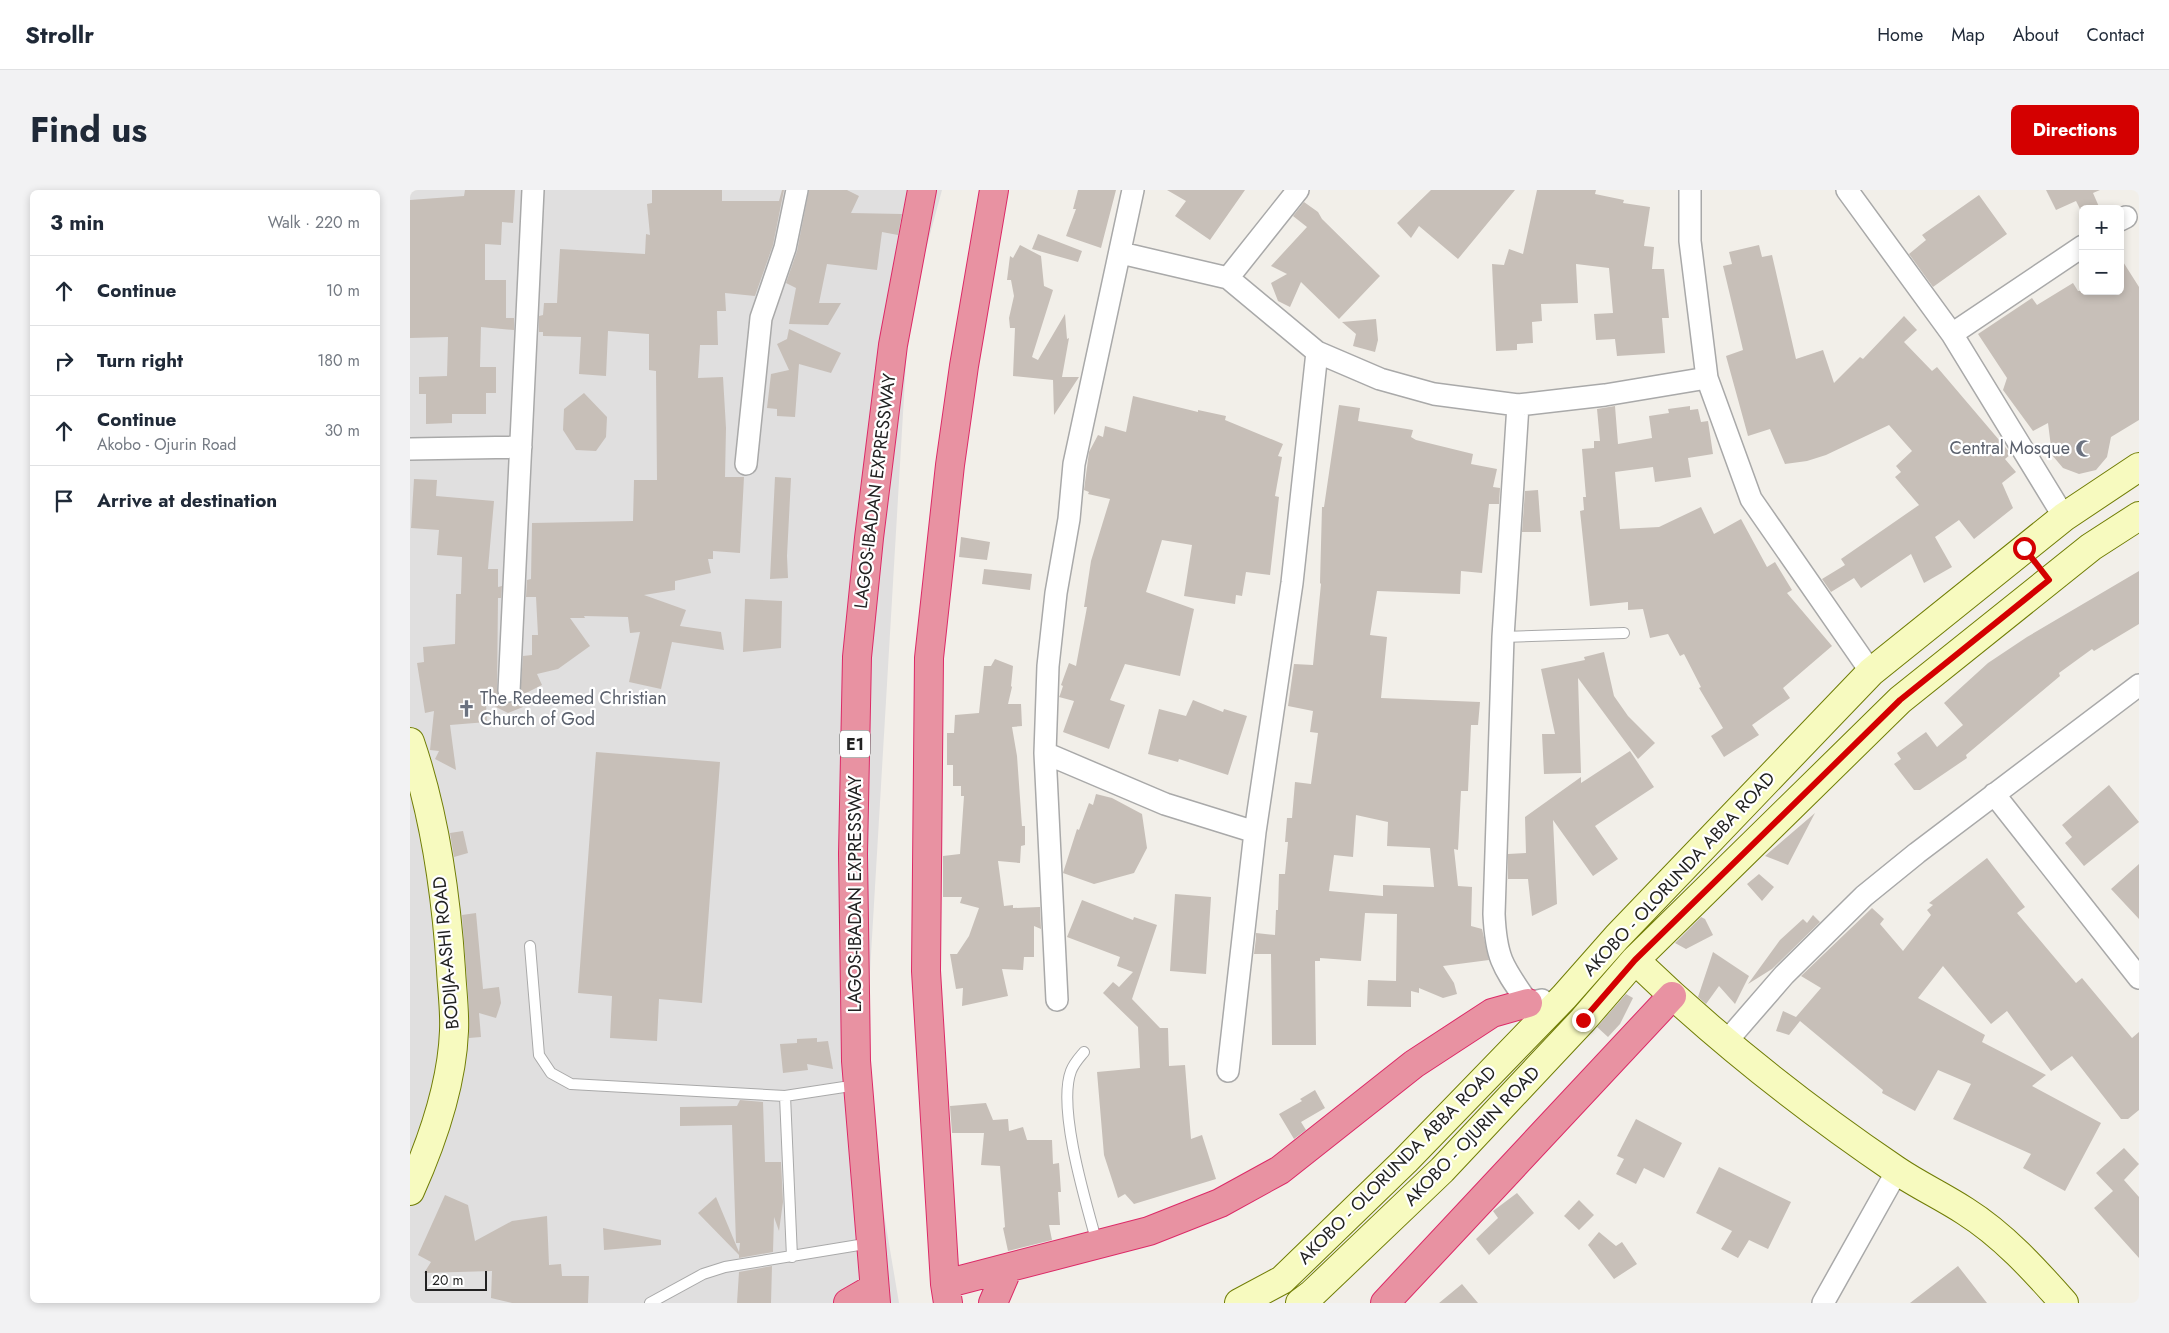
<!DOCTYPE html>
<html lang="en">
<head>
<meta charset="utf-8">
<style>
  body { margin:0; font-family:Jost,sans-serif; background:#f2f2f3; color:#1f2937 }
  .controls { position:absolute; right:15px; top:15px; display:grid; overflow:hidden; border-radius:8px; box-shadow:0 2px 8px #0003 }
  .controls button { width:45px; height:45px; display:grid; place-items:center; padding:0; border:0; border-bottom:1px solid #e0e1e3; background:#fff; color:#1f2937; font:25px sans-serif }
  .scale { position:absolute; left:15px; bottom:12px; width:62px; box-sizing:border-box; padding-left:5px; border:2px solid #222; border-top:0; font-size:14px; line-height:18px; white-space:nowrap; color:#222; -webkit-text-stroke:4px #fff; paint-order:stroke }
  .stop { position:absolute; width:15px; height:15px; margin:-11px; border:4px solid #d40000; border-radius:50%; background:#fff }
  .stop.end { background:#d40000; border-color:#fff; box-shadow:0 1px 5px #0008 }
  .list { margin:0; padding:0; list-style:none }
  h2 { display:flex; justify-content:space-between; align-items:center; height:65px; margin:0; padding:0 20px; font-size:21px }
  h2 small { font-size:16px; font-weight:400; color:#747a83 }
  .list li { display:grid; grid-template-columns:32px 1fr auto; gap:15px; align-items:center; box-sizing:border-box; height:70px; padding:0 20px; border-top:1px solid #e0e1e3 }
  .list b { display:block; font-size:19px; white-space:nowrap }
  .list p { margin:0; font-size:16px; white-space:nowrap; color:#747a83 }
  .list em { font-size:16px; font-style:normal; color:#747a83 }
  .icon { flex:none; width:28px; height:28px; fill:none; stroke:currentColor; stroke-width:2; stroke-linecap:round; stroke-linejoin:round }
  .map { position:relative; flex:none; width:1729px; height:1113px; overflow:hidden; border-radius:8px }
  header { display:flex; align-items:center; gap:30px; box-sizing:border-box; height:70px; padding:0 25px; background:#fff; border-bottom:1px solid #e0e1e3 }
  header strong { font-size:24px }
  nav { display:flex; gap:28px; margin-inline-start:auto; font-size:18px }
  .intro { display:flex; align-items:center; justify-content:space-between; box-sizing:border-box; height:120px; padding:0 30px }
  h1 { margin:0; font-size:35px }
  .button { padding:12px 22px; border-radius:8px; background:#d40000; color:#fff; font-size:18px; font-weight:700 }
  main { display:flex; gap:30px; padding:0 30px }
  aside { flex:1; background:#fff; border-radius:8px; box-shadow:0 2px 8px #0003 }
  .map>svg:first-child { display:block }
</style>
</head>
<body>
<header>
<strong>Strollr</strong>
<nav><a>Home</a><a>Map</a><a>About</a><a>Contact</a></nav>
</header>
<div class="intro"><h1>Find us</h1><a class="button">Directions</a></div>
<main>
<aside>
<h2>3 min<small>Walk · 220 m</small></h2>
<ul class="list">
<li><svg class="icon" aria-label="ahead" viewBox="0 0 24 24"><path d="M12 20V5M6 11l6-6 6 6"/></svg><div><b>Continue</b></div><em>10 m</em></li>
<li><svg class="icon" aria-label="right" viewBox="0 0 24 24"><path d="M7 20v-9h11M14 6l5 5-5 5"/></svg><div><b>Turn right</b></div><em>180 m</em></li>
<li><svg class="icon" aria-label="ahead" viewBox="0 0 24 24"><path d="M12 20V5M6 11l6-6 6 6"/></svg><div><b>Continue</b><p>Akobo - Ojurin Road</p></div><em>30 m</em></li>
<li><svg class="icon" aria-label="arrive" viewBox="0 0 24 24"><path d="M6 21V4h12l-3 4 3 4H6"/></svg><div><b>Arrive at destination</b></div></li>
</ul>
</aside>
<div class="map">
<svg width="1729" height="1113" viewBox="0 0 1729 1113">
  <rect width="100%" height="100%" fill="#f2efe9"/>
  <path fill="#e0dfdf" d="M 0,0 L 532,0 L 499,122 L 453,900 L 489,1113 L 0,1113 Z"/>
  <path fill="#c7bfb8" fill-rule="evenodd" d="M 55,0 L 105,0 L 103,33 L 92,32 L 91,55 L 75,54 L 75,90 L 96,90 L 96,128 L 104,128 L 104,140 L 71,137 L 70,177 L 86,177 L 86,203 L 76,203 L 76,224 L 42,224 L 42,233 L 16,234 L 16,204 L 9,204 L 9,187 L 37,186 L 38,147 L 0,148 L 0,10 L 54,6 Z
    M 242,0 L 312,0 L 312,11 L 369,11 L 372,0 L 374,0 L 363,55 L 345,106 L 315,103 L 316,121 L 307,121 L 308,155 L 290,155 L 288,188 L 313,187 L 316,238 L 315,287 L 334,287 L 330,363 L 303,361 L 303,369 L 298,369 L 301,383 L 265,391 L 265,400 L 234,405 L 276,420 L 270,436 L 311,442 L 314,460 L 262,452 L 251,499 L 219,492 L 230,442 L 220,443 L 218,427 L 174,426 L 175,428 L 160,428 L 180,456 L 148,479 L 127,484 L 132,495 L 110,506 L 113,466 L 122,465 L 122,445 L 128,445 L 126,407 L 116,407 L 117,390 L 121,389 L 122,333 L 223,331 L 224,290 L 247,290 L 246,181 L 239,180 L 239,144 L 198,141 L 196,186 L 169,184 L 171,147 L 133,146 L 133,142 L 129,142 L 129,126 L 133,125 L 134,113 L 147,113 L 150,59 L 235,64 L 236,44 L 240,45 L 237,14 L 242,13 Z
    M 399,0 L 437,0 L 449,6 L 441,23 L 492,24 L 488,45 L 472,42 L 467,80 L 417,74 L 409,113 L 431,113 L 418,135 L 379,134 L 386,98 L 376,93 L 387,61 Z
    M 668,0 L 706,0 L 691,58 L 656,46 L 666,19 L 663,19 Z
    M 757,0 L 835,0 L 800,50 L 765,26 L 776,11 Z
    M 1021,0 L 1105,0 L 1048,69 L 1009,36 L 1001,48 L 987,33 Z
    M 1127,0 L 1186,0 L 1185,4 L 1214,10 L 1213,13 L 1240,17 L 1234,56 L 1244,57 L 1242,79 L 1254,79 L 1259,128 L 1252,128 L 1255,163 L 1207,166 L 1205,149 L 1186,150 L 1184,124 L 1203,123 L 1199,78 L 1166,74 L 1168,113 L 1131,114 L 1132,131 L 1122,132 L 1123,153 L 1107,154 L 1107,160 L 1086,161 L 1082,74 L 1094,75 L 1099,59 L 1113,64 Z
    M 1636,0 L 1690,0 L 1683,3 L 1690,19 L 1670,19 L 1666,11 L 1646,20 Z
    M 1569,5 L 1597,44 L 1523,97 L 1499,64 L 1516,50 L 1512,45 Z
    M 894,12 L 908,22 L 912,29 L 970,86 L 929,129 L 891,92 L 880,117 L 868,111 L 861,93 L 877,84 L 861,76 L 897,37 L 883,26 Z
    M 628,44 L 672,61 L 668,72 L 622,59 Z
    M 610,55 L 631,66 L 634,96 L 643,100 L 622,167 L 628,170 L 655,124 L 657,149 L 659,148 L 652,187 L 669,187 L 644,225 L 643,190 L 603,186 L 605,138 L 600,138 L 599,128 L 604,106 L 601,90 L 597,90 L 600,66 L 603,68 Z
    M 1349,55 L 1352,67 L 1362,65 L 1386,169 L 1413,160 L 1424,193 L 1450,167 L 1453,169 L 1494,126 L 1507,140 L 1494,152 L 1522,181 L 1527,177 L 1601,264 L 1595,269 L 1606,282 L 1592,293 L 1603,318 L 1564,349 L 1549,330 L 1525,347 L 1542,377 L 1514,393 L 1501,364 L 1451,398 L 1444,388 L 1421,402 L 1412,389 L 1435,375 L 1431,369 L 1509,315 L 1485,287 L 1491,282 L 1486,276 L 1502,261 L 1479,235 L 1416,265 L 1397,271 L 1375,274 L 1360,239 L 1338,246 L 1316,166 L 1333,160 L 1313,76 L 1322,74 L 1319,62 Z
    M 1710,67 L 1729,97 L 1729,230 L 1701,247 L 1697,267 L 1686,280 L 1669,284 L 1653,278 L 1642,265 L 1638,233 L 1623,241 L 1593,200 L 1597,188 L 1568,144 L 1622,108 L 1627,115 L 1663,93 L 1668,101 L 1710,101 Z
    M 966,129 L 968,150 L 965,162 L 943,156 L 946,144 L 932,132 Z
    M 379,139 L 431,163 L 421,183 L 389,174 L 385,227 L 367,226 L 367,219 L 357,218 L 361,184 L 379,180 L 367,154 L 377,149 Z
    M 174,203 L 197,227 L 196,247 L 186,261 L 166,260 L 153,240 L 154,219 Z
    M 723,206 L 788,222 L 788,220 L 816,226 L 815,230 L 873,254 L 868,266 L 872,267 L 865,306 L 869,307 L 860,385 L 836,382 L 832,406 L 826,405 L 825,414 L 774,406 L 782,355 L 752,350 L 736,402 L 784,419 L 770,486 L 715,474 L 700,510 L 715,515 L 699,559 L 653,542 L 664,511 L 649,507 L 650,505 L 653,496 L 651,495 L 659,473 L 666,476 L 677,417 L 674,417 L 681,371 L 700,309 L 678,304 L 679,302 L 674,300 L 679,262 L 688,245 L 693,247 L 695,236 L 716,242 Z
    M 929,215 L 950,218 L 948,231 L 1003,240 L 1001,247 L 1006,250 L 1063,264 L 1061,274 L 1087,279 L 1083,297 L 1090,298 L 1089,314 L 1079,314 L 1072,383 L 1051,381 L 1050,404 L 967,401 L 960,445 L 977,447 L 971,508 L 1070,512 L 1068,535 L 1061,535 L 1058,601 L 1051,601 L 1048,660 L 1044,659 L 1048,696 L 1062,697 L 1061,736 L 1072,739 L 1079,770 L 1033,776 L 1044,793 L 1047,804 L 1033,808 L 1009,798 L 1009,803 L 1001,801 L 1001,817 L 957,816 L 958,790 L 986,791 L 987,724 L 955,723 L 951,771 L 910,768 L 910,771 L 905,771 L 906,855 L 862,855 L 861,764 L 844,764 L 846,748 L 846,743 L 865,745 L 866,720 L 868,720 L 869,684 L 875,684 L 878,652 L 875,652 L 877,628 L 882,628 L 885,592 L 901,594 L 908,543 L 900,542 L 903,521 L 878,516 L 884,474 L 903,475 L 911,394 L 910,393 L 912,317 L 914,317 ZM 946,625 L 978,632 L 977,656 L 1020,658 L 1024,697 L 973,695 L 973,706 L 919,701 L 924,665 L 943,667 Z
    M 1205,216 L 1208,254 L 1242,248 L 1239,226 L 1259,223 L 1258,219 L 1280,216 L 1280,220 L 1288,219 L 1291,232 L 1298,231 L 1303,264 L 1278,268 L 1281,287 L 1245,292 L 1243,277 L 1205,282 L 1210,339 L 1249,337 L 1291,317 L 1304,344 L 1331,329 L 1357,377 L 1365,372 L 1382,400 L 1377,403 L 1422,456 L 1373,498 L 1380,508 L 1342,535 L 1349,545 L 1314,567 L 1301,546 L 1313,538 L 1289,498 L 1291,497 L 1274,464 L 1270,466 L 1258,444 L 1240,448 L 1233,419 L 1218,420 L 1218,412 L 1180,416 L 1170,321 L 1174,320 L 1173,307 L 1176,307 L 1172,259 L 1184,258 L 1184,251 L 1190,251 L 1187,219 Z
    M 365,287 L 381,288 L 377,366 L 378,388 L 360,389 Z
    M 4,289 L 27,290 L 26,306 L 84,311 L 78,379 L 88,379 L 88,397 L 92,396 L 91,408 L 88,408 L 87,501 L 92,511 L 98,513 L 104,512 L 110,508 L 113,517 L 98,523 L 76,512 L 77,532 L 40,535 L 46,580 L 25,569 L 29,561 L 20,560 L 24,521 L 15,523 L 7,473 L 14,472 L 13,457 L 45,454 L 46,404 L 51,404 L 52,367 L 27,365 L 29,340 L 1,338 Z
    M 1128,300 L 1131,342 L 1112,342 L 1115,301 Z
    M 551,347 L 580,352 L 577,370 L 549,367 Z
    M 574,379 L 622,384 L 620,400 L 572,394 Z
    M 1729,381 L 1729,434 L 1684,461 L 1682,459 L 1649,483 L 1650,486 L 1556,565 L 1557,568 L 1510,600 L 1504,600 L 1484,574 L 1491,569 L 1487,563 L 1516,542 L 1527,557 L 1553,535 L 1534,513 L 1578,473 L 1617,447 Z
    M 335,409 L 372,411 L 371,458 L 333,462 Z
    M 1194,462 L 1204,506 L 1218,526 L 1245,553 L 1228,569 L 1168,488 L 1171,583 L 1134,584 L 1132,544 L 1145,544 L 1131,479 L 1175,470 L 1174,467 Z
    M 585,469 L 603,476 L 601,496 L 602,497 L 598,514 L 611,514 L 612,536 L 602,537 L 607,566 L 612,636 L 615,636 L 615,655 L 611,656 L 610,673 L 588,671 L 594,716 L 603,715 L 603,718 L 630,717 L 631,739 L 624,736 L 624,767 L 614,767 L 613,780 L 592,779 L 598,806 L 552,816 L 553,798 L 546,799 L 540,764 L 547,764 L 559,746 L 569,718 L 550,713 L 552,707 L 533,707 L 533,666 L 550,664 L 554,606 L 551,606 L 551,596 L 543,596 L 543,575 L 537,575 L 537,543 L 544,543 L 545,525 L 569,523 L 574,476 L 581,476 Z
    M 783,510 L 813,522 L 814,519 L 837,526 L 818,585 L 769,569 L 768,572 L 738,564 L 749,519 L 776,526 Z
    M 1220,561 L 1244,597 L 1185,636 L 1208,669 L 1183,686 L 1143,630 L 1147,714 L 1122,726 L 1118,689 L 1098,689 L 1098,664 L 1116,663 L 1115,627 L 1171,587 L 1171,593 Z
    M 186,562 L 310,572 L 292,813 L 249,809 L 247,851 L 200,848 L 202,806 L 168,803 Z
    M 1699,595 L 1729,632 L 1674,676 L 1655,653 L 1662,647 L 1652,635 Z
    M 686,604 L 702,608 L 732,624 L 737,658 L 724,683 L 684,694 L 653,683 L 667,639 L 669,640 L 679,613 L 683,615 Z
    M 1405,623 L 1378,675 L 1355,666 Z
    M 53,641 L 58,663 L 44,667 L 40,643 Z
    M 1577,668 L 1615,717 L 1607,723 L 1666,793 L 1672,788 L 1722,848 L 1729,842 L 1729,920 L 1718,929 L 1711,929 L 1662,866 L 1641,881 L 1597,821 L 1581,834 L 1533,776 L 1508,808 L 1575,845 L 1572,852 L 1636,885 L 1622,896 L 1691,933 L 1655,1001 L 1613,978 L 1621,964 L 1543,929 L 1561,894 L 1528,880 L 1505,921 L 1472,903 L 1473,900 L 1390,831 L 1379,845 L 1366,841 L 1373,821 L 1386,827 L 1411,798 L 1391,786 L 1462,718 L 1474,729 L 1470,734 L 1493,761 L 1521,725 L 1517,720 L 1523,715 L 1519,713 Z
    M 1729,674 L 1729,729 L 1701,699 Z
    M 1349,684 L 1364,697 L 1352,711 L 1337,694 Z
    M 765,704 L 801,707 L 796,784 L 760,781 Z
    M 672,710 L 723,730 L 724,727 L 747,735 L 722,809 L 750,838 L 758,838 L 759,876 L 775,875 L 781,949 L 792,945 L 806,989 L 724,1014 L 715,1004 L 708,1008 L 694,965 L 687,882 L 730,878 L 728,837 L 693,803 L 703,792 L 709,797 L 723,782 L 707,776 L 710,767 L 657,747 Z
    M 66,723 L 73,799 L 89,797 L 91,813 L 86,828 L 69,823 L 71,847 L 59,848 L 59,817 L 52,725 Z
    M 1403,725 L 1410,732 L 1362,779 L 1338,794 L 1370,750 L 1393,729 L 1397,733 Z
    M 1291,727 L 1295,729 L 1303,745 L 1276,759 L 1265,753 Z
    M 1303,762 L 1339,786 L 1325,814 L 1309,796 L 1296,814 L 1288,807 Z
    M 1216,804 L 1223,808 L 1210,834 L 1198,847 L 1187,837 Z
    M 407,848 L 407,852 L 418,851 L 423,879 L 397,874 L 398,880 L 373,883 L 370,854 L 387,853 L 387,849 Z
    M 905,900 L 915,918 L 891,932 L 896,940 L 884,949 L 869,924 L 892,911 L 890,909 Z
    M 330,910 L 353,912 L 355,972 L 371,972 L 373,1012 L 369,1041 L 364,1027 L 363,1062 L 329,1068 L 329,1065 L 288,1023 L 306,1007 L 329,1062 L 330,1053 L 326,1053 L 322,935 L 270,936 L 270,917 L 327,916 Z
    M 576,913 L 583,930 L 598,929 L 599,941 L 613,937 L 617,950 L 642,950 L 643,974 L 649,973 L 651,1002 L 648,1002 L 650,1035 L 639,1035 L 642,1050 L 598,1061 L 593,1038 L 595,1037 L 590,976 L 571,975 L 574,943 L 542,943 L 540,916 Z
    M 1226,929 L 1272,953 L 1254,988 L 1234,978 L 1226,994 L 1206,984 L 1214,969 L 1207,966 Z
    M 1714,958 L 1729,974 L 1714,990 L 1729,1007 L 1729,1068 L 1684,1018 L 1703,1001 L 1686,983 Z
    M 1309,977 L 1381,1012 L 1358,1059 L 1339,1050 L 1328,1068 L 1311,1059 L 1322,1041 L 1286,1023 Z
    M 1107,1003 L 1124,1023 L 1079,1065 L 1066,1049 L 1088,1028 L 1083,1021 Z
    M 35,1005 L 58,1015 L 65,1051 L 102,1031 L 137,1026 L 139,1075 L 151,1074 L 152,1086 L 179,1086 L 178,1113 L 102,1113 L 81,1108 L 82,1081 L 14,1083 L 21,1072 L 8,1065 Z
    M 1169,1010 L 1184,1025 L 1169,1040 L 1154,1026 Z
    M 193,1038 L 251,1050 L 251,1055 L 194,1060 Z
    M 1189,1042 L 1206,1056 L 1212,1052 L 1227,1074 L 1204,1089 L 1178,1055 Z
    M 362,1076 L 361,1113 L 327,1113 L 329,1082 Z
    M 1548,1076 L 1577,1113 L 1500,1113 Z
    M 1052,1094 L 1068,1113 L 1029,1113 Z"/>
  <g fill="none" stroke-linecap="round" stroke-linejoin="round">
    <defs>
      <path id="lane" d="M 1093,447 L 1214,443
        M 120,756 L 129,865 L 141,883 L 161,894 L 375,906 L 447,895
        M 674,862 C 669,868 664,873 661,881 C 647,918 676,1013 687,1053
        M 375,906 L 382,1067
        M 240,1113 L 293,1084 L 315,1077 L 461,1053"/>
      <path id="street" d="M 1280,0 L 1280,51 L 1297,188 L 1341,309 L 1461,482
        M 1437,0 L 1542,144 L 1654,327
        M 1710,30 L 1716,27
        M 711,63 L 818,88 L 907,162 L 970,189 L 1024,204 L 1108,215 L 1195,205 L 1297,188
        M 818,88 L 888,0
        M 1542,144 L 1673,56
        M 1108,215 L 1093,447 L 1084,724 C 1086,769 1093,777 1118,813 L 1132,810
        M 0,259 L 111,257
        M 336,274 L 351,128 L 375,58 L 387,0
        M 99,501 L 123,0
        M 635,563 L 755,614 L 845,642
        M 1584,604 L 1729,788
        M 647,810 L 635,563 L 638,476 L 646,403 L 659,329 L 664,274 L 723,0
        M 1315,853 L 1374,785 L 1454,706 L 1507,663 L 1729,495
        M 818,881 L 845,642 L 882,393 L 907,162
        M 1413,1113 L 1487,981"/>
      <path id="secondary" d="M 0,552 C 25,625 36,703 41,780 C 42,800 45,821 44,841 C 42,895 22,952 0,1001
        M 1225,770 C 1305,847 1393,917 1486,980 C 1508,995 1532,1006 1555,1021 C 1593,1045 1624,1079 1654,1113
        M 829,1113 L 872,1090 L 995,971 L 1154,807 L 1207,747 L 1461,482 L 1654,327 L 1729,277
        M 890,1113 L 902,1104 L 1032,980 L 1173,830 L 1225,770 L 1490,510 L 1681,357 L 1729,326"/>
      <path id="highway" d="M 535,1094 L 739,1041 L 810,1013 L 870,980 L 1004,874 L 1082,823 L 1118,813
        M 438,1113 L 464,1098
        M 466,1113 L 446,871 L 443,664 L 447,467 L 459,348 L 483,155 L 512,0
        M 538,1113 L 535,1094 L 516,781 L 519,468 L 540,275 L 554,176 L 584,0
        M 583,1113 L 598,1078
        M 975,1113 L 1262,806"/>
    </defs>
    <use href="#lane" stroke="#a9a9a9" stroke-width="12"/>
    <use href="#street" stroke="#a9a9a9" stroke-width="24"/>
    <use href="#secondary" stroke="#707d05" stroke-width="30"/>
    <use href="#highway" stroke="#dc2a67" stroke-width="30"/>
    <use href="#lane" stroke="#fff" stroke-width="10"/>
    <use href="#street" stroke="#fff" stroke-width="21"/>
    <use href="#secondary" stroke="#f7fabf" stroke-width="28"/>
    <use href="#highway" stroke="#e892a2" stroke-width="28"/>
  </g>
  <g fill="none" stroke-linecap="round" stroke-linejoin="round">
    <path stroke="#d40000" stroke-width="6" d="M 1173,830 L 1225,770 L 1490,510 L 1639,390 L 1614,358"/>
  </g>
  <defs>
    <symbol id="mosque-bare" viewBox="-9 -9 18 18"><path d="M3.5-4.9A6 6 0 1 0 3.5 4.9A5 5 0 1 1 3.5-4.9Z" fill="#6b7280" stroke="#fff" stroke-width="2.5" paint-order="stroke"/></symbol>
    <symbol id="church-bare" viewBox="-9 -9 18 18"><path d="M-1.2-6h2.4v3.5h3.3v2.4h-3.3V6h-2.4V-.1h-3.3v-2.4h3.3Z" fill="#6b7280" stroke="#fff" stroke-width="2.5" paint-order="stroke"/></symbol>
  </defs>
  <g fill-rule="evenodd">
    <use href="#mosque-bare" x="1662" y="246" width="25" height="25"/>
    <use href="#church-bare" x="44" y="506" width="25" height="25"/>
  </g>
  <g text-anchor="middle" dominant-baseline="central" stroke-width="4.5" stroke-linejoin="round" paint-order="stroke">
    <rect fill="#fff" stroke="#646464" stroke-width="1" x="430" y="540.5" width="30" height="27" rx="4"/>
    <g font-size="16" font-weight="bold" fill="#222">
      <text x="445" y="554">E1</text>
    </g>
    <g font-size="18" fill="#5b616d" stroke="#fff" text-anchor="end">
      <text x="1660" y="258">Central Mosque</text>
      <text x="70" y="508" text-anchor="start">The Redeemed Christian<tspan x="70" dy="21">Church of God</tspan></text>
    </g>
    <g font-size="18" fill="#222" stroke="#fff">
      <text transform="translate(465 301) rotate(-83)">LAGOS-IBADAN EXPRESSWAY</text>
      <text transform="translate(1269 684) rotate(-47)">AKOBO - OLORUNDA ABBA ROAD</text>
      <text transform="translate(445 704) rotate(-90)">LAGOS-IBADAN EXPRESSWAY</text>
      <text transform="translate(36 763) rotate(-95)">BODIJA-ASHI ROAD</text>
      <text transform="translate(1062 946) rotate(-46)">AKOBO - OJURIN ROAD</text>
      <text transform="translate(987 975) rotate(-45)">AKOBO - OLORUNDA ABBA ROAD</text>
    </g>
  </g>
</svg>
<div class="controls">
<button>+</button>
<button>−</button>
</div>
<div class="scale">20 m</div>
<div class="stop" style="left:1614px;top:358px"></div>
<div class="stop end" style="left:1173px;top:830px"></div>
</div>
</main>
</body>
</html>
